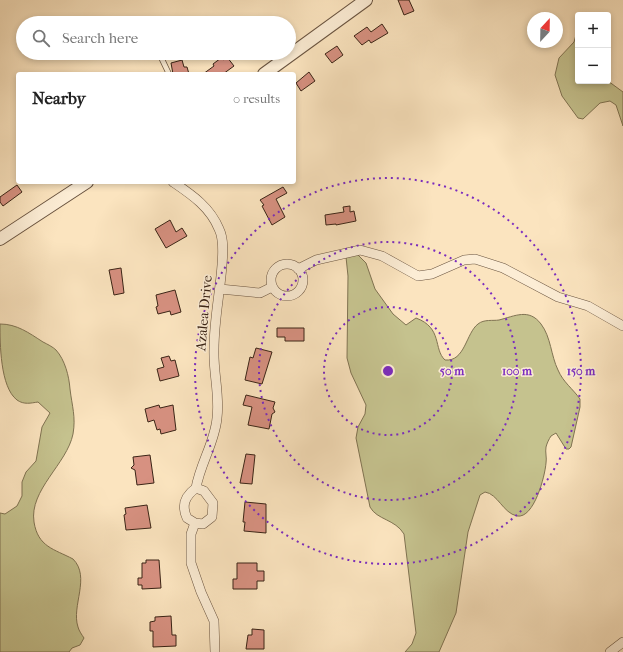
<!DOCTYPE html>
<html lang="en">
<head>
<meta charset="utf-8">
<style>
  body { margin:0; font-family:"IM FELL French Canon",serif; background:#f2f2f2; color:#222 }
  .controls { position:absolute; right:12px; top:12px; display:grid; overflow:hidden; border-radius:4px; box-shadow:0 2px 6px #0003 }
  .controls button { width:36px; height:36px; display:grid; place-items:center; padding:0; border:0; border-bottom:1px solid #e0e0e0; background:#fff; color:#222; font:20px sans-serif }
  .compass { position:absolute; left:527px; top:12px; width:36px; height:36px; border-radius:50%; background:#fff; box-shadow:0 2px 6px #0003; rotate:22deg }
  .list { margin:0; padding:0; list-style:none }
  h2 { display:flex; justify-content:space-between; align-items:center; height:52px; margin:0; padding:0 16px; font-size:17px }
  h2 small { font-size:13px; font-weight:400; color:#767676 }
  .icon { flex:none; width:22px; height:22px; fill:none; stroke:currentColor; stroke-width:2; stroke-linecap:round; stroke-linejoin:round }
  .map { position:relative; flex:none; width:623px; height:652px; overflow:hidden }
  .search { position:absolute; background:#fff; box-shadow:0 2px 6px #0003; left:16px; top:16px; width:280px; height:44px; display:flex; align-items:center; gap:10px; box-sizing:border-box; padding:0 14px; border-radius:22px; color:#767676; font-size:15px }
  .panel { position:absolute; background:#fff; box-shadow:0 2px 6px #0003; left:16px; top:72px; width:280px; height:112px; border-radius:4px }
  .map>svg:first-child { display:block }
</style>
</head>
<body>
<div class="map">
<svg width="623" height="652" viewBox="0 0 623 652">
  <rect width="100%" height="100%" fill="#fbe4bf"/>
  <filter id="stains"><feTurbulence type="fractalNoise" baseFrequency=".005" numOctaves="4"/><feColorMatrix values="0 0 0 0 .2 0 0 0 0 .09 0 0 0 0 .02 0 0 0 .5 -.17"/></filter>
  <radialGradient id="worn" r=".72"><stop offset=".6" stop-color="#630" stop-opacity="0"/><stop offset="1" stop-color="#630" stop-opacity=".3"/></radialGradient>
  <path fill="#c5c28e" stroke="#807352" d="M 578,28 L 578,81 L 608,81 L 623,92 L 623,126 L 616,105 L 610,101 L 600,103 L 583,119 L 578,118 L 562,96 L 555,75 L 559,58 L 574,42 Z
    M 354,251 L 366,263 L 375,289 L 393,314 L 406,325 L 416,318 C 443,328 433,349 445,360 C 465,362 466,333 478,324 C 484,319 493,321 499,320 C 515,316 529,308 541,324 C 551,337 551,356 558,370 C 563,382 573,389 580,399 L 580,407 L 571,447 L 569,449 L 566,449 L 556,433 L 551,436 C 549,439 547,443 546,447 C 545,452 547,458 546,463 C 545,476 534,519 517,516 C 503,513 498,494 485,492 L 480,495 L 468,532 L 456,613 L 439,652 L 405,652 L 412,644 L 416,633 L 404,534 C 395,519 377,520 370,507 L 356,438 L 358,427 L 365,414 L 366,405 L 351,373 L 347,358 L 348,276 L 346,257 Z
    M 0,324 C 17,324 29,333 43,342 C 47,344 53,347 56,350 C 65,360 69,376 70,389 C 72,406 76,417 73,434 C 67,464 29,490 34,522 C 38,547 54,549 73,559 C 91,577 71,606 78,627 C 79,631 82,635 84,638 L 80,645 L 72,648 L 69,652 L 0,652 L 0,513 L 5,514 L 17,506 L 22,496 L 22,482 L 26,472 L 36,461 L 42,427 L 50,413 L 38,402 C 31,403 24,405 17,400 C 0,387 0,343 0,324 Z"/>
  <path fill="#d79181" stroke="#3a2416" d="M 398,0 L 409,0 L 414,11 L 404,15 Z
    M 382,24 L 388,33 L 371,43 L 369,40 L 362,45 L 354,36 L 367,27 L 371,32 Z
    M 337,46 L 343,55 L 332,63 L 325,54 Z
    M 227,57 L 234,66 L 223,74 L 203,74 L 214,66 L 213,64 L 221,58 L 223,60 Z
    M 182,60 L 184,67 L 187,67 L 189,74 L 173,74 L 171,63 Z
    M 309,72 L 315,81 L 301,91 L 296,83 Z
    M 17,185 L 22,192 L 3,206 L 0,202 L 0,197 Z
    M 283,187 L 287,193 L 276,199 L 285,217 L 272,225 L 262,206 L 264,205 L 260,200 Z
    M 350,206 L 350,212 L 354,211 L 356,221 L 336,225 L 336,224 L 326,225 L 325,215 L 344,212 L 343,207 Z
    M 170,220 L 176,232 L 182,228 L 187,236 L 166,248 L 155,229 Z
    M 121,268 L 124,293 L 114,295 L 109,270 Z
    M 175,290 L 181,312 L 171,315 L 170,311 L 158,314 L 156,307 L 158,306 L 156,295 Z
    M 277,328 L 304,328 L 304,341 L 285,341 L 285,337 L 277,337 Z
    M 256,348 L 272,352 L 262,384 L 245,380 L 250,357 L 253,358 Z
    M 169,356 L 171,361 L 175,360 L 179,376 L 160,381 L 157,369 L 164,367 L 161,358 Z
    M 246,395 L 275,402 L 273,408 L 275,412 L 272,414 L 269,429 L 248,425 L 252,407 L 243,405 Z
    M 159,405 L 160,408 L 173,405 L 176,430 L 161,434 L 160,429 L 157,430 L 154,420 L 148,422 L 145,409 Z
    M 246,454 L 255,455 L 252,484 L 240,483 Z
    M 150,455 L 154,483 L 137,485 L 135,470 L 131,468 L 134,465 L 133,457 Z
    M 245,502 L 266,504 L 266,533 L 244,531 L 245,522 L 243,522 Z
    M 147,505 L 151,528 L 126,530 L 124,515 L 126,514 L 125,508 Z
    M 146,560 L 159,560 L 161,588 L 142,589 L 142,585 L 138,585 L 138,578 L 142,578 L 142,563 L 146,563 Z
    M 237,563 L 257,563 L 257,571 L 264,571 L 264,581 L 257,581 L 257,589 L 233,589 L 233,579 L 237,579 Z
    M 171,616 L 172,635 L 176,635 L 176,646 L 153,647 L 153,631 L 150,631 L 150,622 L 155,621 L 155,617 Z
    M 252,629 L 264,630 L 264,649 L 246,649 L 248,635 L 252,635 Z"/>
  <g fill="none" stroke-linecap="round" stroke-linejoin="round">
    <defs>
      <path id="service" d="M 159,53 L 169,74"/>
      <path id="minor" d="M 173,182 C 192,195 210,207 219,229 C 224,239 223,253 222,265 C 220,293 214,320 214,349 C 213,372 220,395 217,418 C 215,442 200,464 196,488 C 185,496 181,505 187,518 L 195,523 L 203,524 L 212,517 L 213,503 L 204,491 L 196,488
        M271 280a16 16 0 1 1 32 0a16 16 0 1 1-32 0Z
        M 298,269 L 316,260 L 360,250 L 382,256 L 418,276 L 432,274 L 464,260 L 475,259 L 503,268 L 558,297 L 588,306 L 623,326
        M 220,289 L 260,293 L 272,287
        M 195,523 L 191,534 L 191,563 L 201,592 L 214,621 L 215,652
        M 610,652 L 623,642"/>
      <path id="tertiary" d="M 264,74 L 366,0
        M 0,239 L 87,182"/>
    </defs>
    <use href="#service" stroke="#6a5440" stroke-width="6"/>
    <use href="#minor" stroke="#6a5440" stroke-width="10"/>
    <use href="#tertiary" stroke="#6a5440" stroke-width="14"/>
    <use href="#service" stroke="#fcedd5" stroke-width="4.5"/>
    <use href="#minor" stroke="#fcedd5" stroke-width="9"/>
    <use href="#tertiary" stroke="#fcedd5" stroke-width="12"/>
  </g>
  <g fill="none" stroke="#7b2cbf" stroke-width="2" stroke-dasharray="2 4">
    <circle cx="388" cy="371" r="64"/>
    <circle cx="388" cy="371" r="129"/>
    <circle cx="388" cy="371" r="193"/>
  </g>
  <g text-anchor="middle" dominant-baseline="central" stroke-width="3" stroke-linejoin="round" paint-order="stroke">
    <g font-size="14" fill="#3a2416" stroke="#fcedd5">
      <text transform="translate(204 313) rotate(-85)">Azalea Drive</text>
    </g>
  </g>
  <circle cx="388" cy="371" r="6" fill="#7b2cbf" stroke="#fcedd5" stroke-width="2"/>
  <g font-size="12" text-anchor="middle" font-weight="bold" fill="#7b2cbf" stroke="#fcedd5" stroke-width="3" stroke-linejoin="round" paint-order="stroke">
    <text x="452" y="375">50 m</text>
    <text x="517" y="375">100 m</text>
    <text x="581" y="375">150 m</text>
  </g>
  <rect width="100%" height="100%" filter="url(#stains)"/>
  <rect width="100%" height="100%" fill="url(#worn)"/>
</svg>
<div class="controls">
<button>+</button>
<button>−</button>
</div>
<svg class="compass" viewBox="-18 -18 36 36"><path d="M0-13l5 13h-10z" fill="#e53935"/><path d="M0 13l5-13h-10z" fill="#767676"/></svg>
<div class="search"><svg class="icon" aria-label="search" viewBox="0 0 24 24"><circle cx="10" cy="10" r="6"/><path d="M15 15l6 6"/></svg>Search here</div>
<section class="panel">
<h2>Nearby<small>0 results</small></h2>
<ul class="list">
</ul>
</section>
</div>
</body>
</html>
